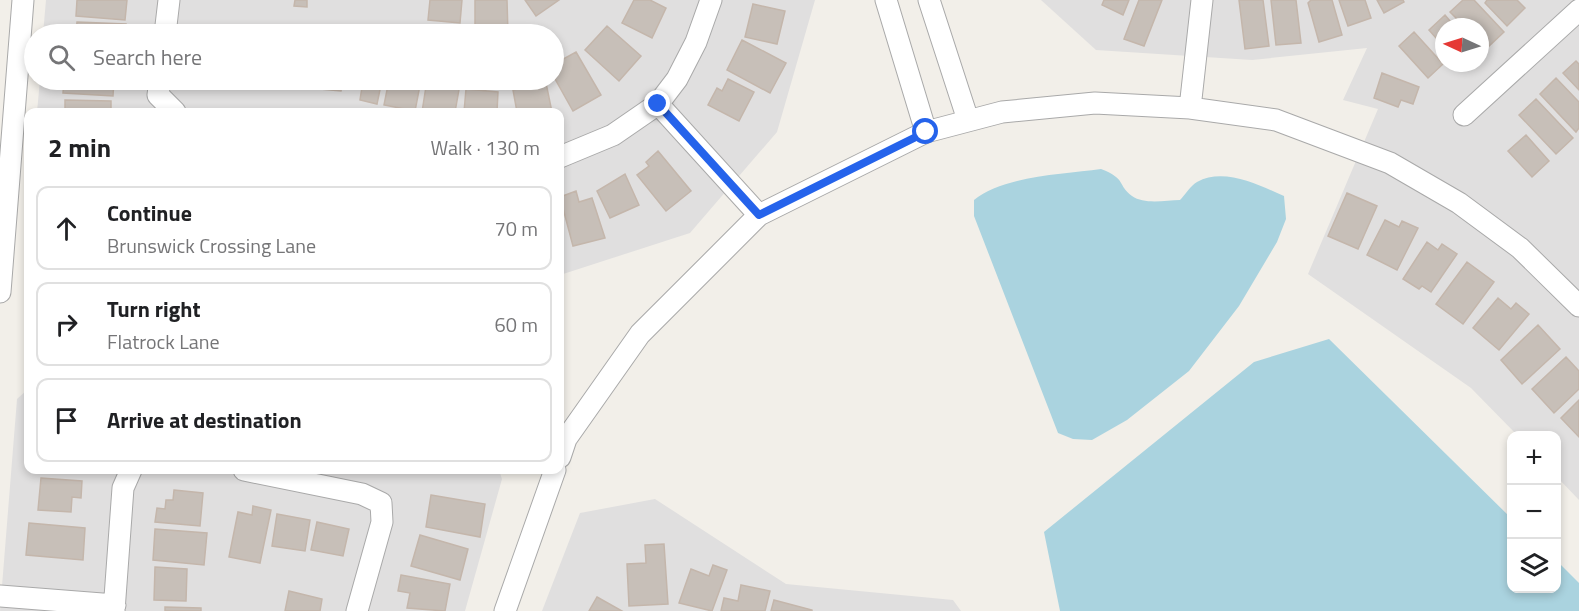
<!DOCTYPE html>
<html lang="en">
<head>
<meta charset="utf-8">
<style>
  body { margin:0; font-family:"Titillium Web",sans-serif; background:#f2f2f2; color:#202124 }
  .controls { position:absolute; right:18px; bottom:18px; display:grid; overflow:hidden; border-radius:12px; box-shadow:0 3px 9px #0003 }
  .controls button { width:54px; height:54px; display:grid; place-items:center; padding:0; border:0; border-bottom:2px solid #e0e0e0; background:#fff; color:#202124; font:30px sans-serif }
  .compass { position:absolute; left:1435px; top:18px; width:54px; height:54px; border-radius:50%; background:#fff; box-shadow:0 3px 9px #0003; rotate:274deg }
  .stop { position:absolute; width:18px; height:18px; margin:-14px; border:4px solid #2563eb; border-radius:50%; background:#fff }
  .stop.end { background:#2563eb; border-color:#fff; box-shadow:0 2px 6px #0008 }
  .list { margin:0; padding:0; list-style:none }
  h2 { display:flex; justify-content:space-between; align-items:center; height:78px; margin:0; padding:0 24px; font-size:26px }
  h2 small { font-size:20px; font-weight:400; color:#757577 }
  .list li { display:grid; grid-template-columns:39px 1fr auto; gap:18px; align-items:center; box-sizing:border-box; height:84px; margin:0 12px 12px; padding:0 12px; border:2px solid #e0e0e0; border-radius:12px }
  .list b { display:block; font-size:22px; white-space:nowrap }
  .list p { margin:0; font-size:20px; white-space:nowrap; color:#757577 }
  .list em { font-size:20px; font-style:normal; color:#757577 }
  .icon { flex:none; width:33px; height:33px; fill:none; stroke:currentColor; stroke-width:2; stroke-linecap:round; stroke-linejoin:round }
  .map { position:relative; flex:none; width:1579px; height:611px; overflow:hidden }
  .search { position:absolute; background:#fff; box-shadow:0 3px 9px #0003; left:24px; top:24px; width:540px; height:66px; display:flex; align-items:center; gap:15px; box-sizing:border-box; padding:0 21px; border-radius:33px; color:#757577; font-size:22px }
  .panel { position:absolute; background:#fff; box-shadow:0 3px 9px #0003; left:24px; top:108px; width:540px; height:366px; border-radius:12px }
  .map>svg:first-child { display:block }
</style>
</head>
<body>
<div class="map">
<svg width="1579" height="611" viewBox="0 0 1579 611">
  <rect width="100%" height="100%" fill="#f2efe9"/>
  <path fill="#e0dfdf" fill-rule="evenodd" d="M 46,0 L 815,0 L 777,132 L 690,233 L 560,275 L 560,112 L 37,112 L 40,80 L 554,80 L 554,34 L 43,34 Z
    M 1041,0 L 1579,0 L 1579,500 L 1557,477 L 1556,436 L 1517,435 L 1471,388 L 1308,274 L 1378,109 L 1343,100 L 1367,48 L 1252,60 L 1096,50 ZM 1444,27 L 1480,27 L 1480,63 L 1444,63 Z
    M 28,389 L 28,470 L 499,470 L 502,479 L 465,611 L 0,611 L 17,399 Z
    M 655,499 L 786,584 L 953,600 L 961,611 L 542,611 L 580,513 Z"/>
  <path fill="#aad3df" d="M 1101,169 C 1127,179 1117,185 1132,196 C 1145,205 1166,200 1180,200 C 1185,195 1191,185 1197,182 C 1224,167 1259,185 1284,196 L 1286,219 L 1277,242 L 1239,306 L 1189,371 L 1127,420 L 1092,440 L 1073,439 L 1058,433 L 974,216 L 974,200 C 1003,176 1064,174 1101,169 Z
    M 1329,339 L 1511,518 L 1512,588 L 1556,588 L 1557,561 L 1579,583 L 1579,611 L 1060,611 L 1044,532 L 1254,362 Z"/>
  <path fill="#c7bfb8" stroke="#c4b6ab" stroke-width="1.5" d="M 77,0 L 127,0 L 125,20 L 76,16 Z
    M 295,0 L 307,0 L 307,7 L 294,6 Z
    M 430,0 L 462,0 L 460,23 L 428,20 Z
    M 475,0 L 507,0 L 508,34 L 486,34 L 486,30 L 475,30 Z
    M 525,0 L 559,0 L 536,16 Z
    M 634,0 L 650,0 L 666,8 L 652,38 L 622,23 Z
    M 1104,0 L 1129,0 L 1123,15 L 1102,5 Z
    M 1139,0 L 1162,0 L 1144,46 L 1124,39 Z
    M 1239,0 L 1263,0 L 1269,46 L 1245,49 Z
    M 1271,0 L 1296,0 L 1301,43 L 1276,45 Z
    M 1311,0 L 1332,0 L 1342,35 L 1319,42 L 1308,3 Z
    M 1339,0 L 1365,0 L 1371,18 L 1348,26 Z
    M 1377,0 L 1403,0 L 1404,2 L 1384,13 Z
    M 1463,0 L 1474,0 L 1504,32 L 1486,49 L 1480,43 L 1480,27 L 1465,27 L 1450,12 Z
    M 1487,0 L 1517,0 L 1525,8 L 1507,26 L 1485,3 Z
    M 753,4 L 785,11 L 777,44 L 745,37 Z
    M 1445,15 L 1455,27 L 1444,27 L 1444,47 L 1429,30 Z
    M 77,22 L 126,24 L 125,34 L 76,34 Z
    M 607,26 L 641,56 L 619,81 L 585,50 Z
    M 196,28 L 226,30 L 226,34 L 195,34 Z
    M 1414,32 L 1443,64 L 1428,78 L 1399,46 Z
    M 742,40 L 786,63 L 770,93 L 727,70 Z
    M 576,52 L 601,95 L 573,111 L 554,77 L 554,55 L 558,62 Z
    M 1576,61 L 1579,64 L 1579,90 L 1563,73 Z
    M 1382,73 L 1419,87 L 1413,104 L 1401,100 L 1398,107 L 1374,98 Z
    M 1556,78 L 1579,102 L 1579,128 L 1576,132 L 1540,94 Z
    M 728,79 L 754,92 L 739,121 L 708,105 L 717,88 L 722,91 Z
    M 64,80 L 114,80 L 113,96 L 63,93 Z
    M 269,80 L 302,80 L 302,86 L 269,83 Z
    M 310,80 L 343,80 L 341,91 L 309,88 Z
    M 349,80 L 382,80 L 377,104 L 360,100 L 362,87 L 348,83 Z
    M 389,80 L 421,80 L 415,111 L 384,105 Z
    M 427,80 L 460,84 L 455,112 L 422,112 Z
    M 546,83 L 552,112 L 517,112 L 513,90 Z
    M 466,89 L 498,92 L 497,112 L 464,112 Z
    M 1536,99 L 1573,138 L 1556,154 L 1519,115 Z
    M 65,100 L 111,101 L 111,112 L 65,112 Z
    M 1526,135 L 1549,161 L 1532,177 L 1508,151 Z
    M 658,151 L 691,191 L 666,211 L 637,175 L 649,166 L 646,162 Z
    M 625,174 L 639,205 L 610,218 L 597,191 Z
    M 576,191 L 579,202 L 592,198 L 605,238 L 573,246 L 560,197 Z
    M 1347,193 L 1377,206 L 1358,249 L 1328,236 Z
    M 1385,220 L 1399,227 L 1402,221 L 1418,228 L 1397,270 L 1367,255 Z
    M 1427,242 L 1438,250 L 1442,244 L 1457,254 L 1431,292 L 1422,286 L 1419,289 L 1403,279 Z
    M 1467,262 L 1494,282 L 1463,324 L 1436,304 Z
    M 1498,298 L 1511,309 L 1516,303 L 1529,314 L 1499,350 L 1473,328 Z
    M 1538,325 L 1560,349 L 1522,384 L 1501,360 Z
    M 1566,357 L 1579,371 L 1579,389 L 1554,413 L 1532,389 Z
    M 1579,400 L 1579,437 L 1561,418 Z
    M 41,478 L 82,481 L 81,498 L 72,497 L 71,512 L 38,510 Z
    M 174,490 L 203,493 L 200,526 L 155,522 L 157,508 L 165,509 L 166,500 L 173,500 Z
    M 431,495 L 485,504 L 480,537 L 426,527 Z
    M 253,506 L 271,510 L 260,563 L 229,557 L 238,512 L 252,515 Z
    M 277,514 L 310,520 L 305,551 L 272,546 Z
    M 317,522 L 349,529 L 343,556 L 311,550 Z
    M 29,523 L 85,528 L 83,560 L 26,555 Z
    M 155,529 L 207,533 L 204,565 L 153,560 Z
    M 420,535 L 468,549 L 460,580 L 411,566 Z
    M 664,544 L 668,604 L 629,606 L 627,564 L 646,563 L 645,545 Z
    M 713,565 L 727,570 L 712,611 L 679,603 L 691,569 L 709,576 Z
    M 155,567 L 187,569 L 186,601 L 154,600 Z
    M 401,575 L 450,584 L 445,611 L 407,608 L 410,593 L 398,591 Z
    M 741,585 L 770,591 L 765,611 L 721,611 L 724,598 L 738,601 Z
    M 289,591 L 322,599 L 320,611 L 285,611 Z
    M 597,597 L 622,611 L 589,611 Z
    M 774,600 L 812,610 L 812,611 L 771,611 Z
    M 165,607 L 201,608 L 201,611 L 165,611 Z"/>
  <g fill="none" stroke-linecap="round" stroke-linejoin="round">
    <defs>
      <path id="minor" d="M 886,0 L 926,132
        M 929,0 L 968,120
        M 165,34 L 169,0
        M 160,80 L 158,95 L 175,112
        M 658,104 L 759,215
        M 1190,108 L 1202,0
        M 1464,115 L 1579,10
        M 560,157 L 613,135 L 658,104 L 677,79 L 696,42 L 711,0
        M 0,292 L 23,0
        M 560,457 L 566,439 L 640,334 L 759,215 L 926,132 L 1002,112 L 1095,103 L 1190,108 L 1276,120 L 1390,163 L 1459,203 L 1520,248 L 1579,306
        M 244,470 L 362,494 L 381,503 L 382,522 L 357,611
        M 0,596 L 115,605
        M 114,611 L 123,488 L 131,470
        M 505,611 L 555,470"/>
    </defs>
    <use href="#minor" stroke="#a9a9a9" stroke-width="23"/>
    <use href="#minor" stroke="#fff" stroke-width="21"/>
  </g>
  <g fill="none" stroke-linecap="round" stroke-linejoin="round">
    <path stroke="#2563eb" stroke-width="8" d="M 658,104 L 759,215 L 926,132"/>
  </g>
</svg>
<div class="controls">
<button>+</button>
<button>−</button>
<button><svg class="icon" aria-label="layers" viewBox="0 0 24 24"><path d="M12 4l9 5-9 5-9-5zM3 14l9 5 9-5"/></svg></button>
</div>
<svg class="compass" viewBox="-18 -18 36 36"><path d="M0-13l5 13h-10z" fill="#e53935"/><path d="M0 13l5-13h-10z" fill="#757577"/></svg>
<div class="stop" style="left:926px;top:132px"></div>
<div class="stop end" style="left:658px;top:104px"></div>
<div class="search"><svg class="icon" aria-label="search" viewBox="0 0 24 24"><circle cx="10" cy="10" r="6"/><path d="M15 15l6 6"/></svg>Search here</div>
<section class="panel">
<h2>2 min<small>Walk · 130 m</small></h2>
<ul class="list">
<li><svg class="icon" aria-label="ahead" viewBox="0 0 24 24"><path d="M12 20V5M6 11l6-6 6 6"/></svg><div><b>Continue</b><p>Brunswick Crossing Lane</p></div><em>70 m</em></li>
<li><svg class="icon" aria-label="right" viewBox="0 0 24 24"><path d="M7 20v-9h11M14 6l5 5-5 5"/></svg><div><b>Turn right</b><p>Flatrock Lane</p></div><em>60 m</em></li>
<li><svg class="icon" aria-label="arrive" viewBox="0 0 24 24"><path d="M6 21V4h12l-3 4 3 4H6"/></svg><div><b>Arrive at destination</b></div></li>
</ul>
</section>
</div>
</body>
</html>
